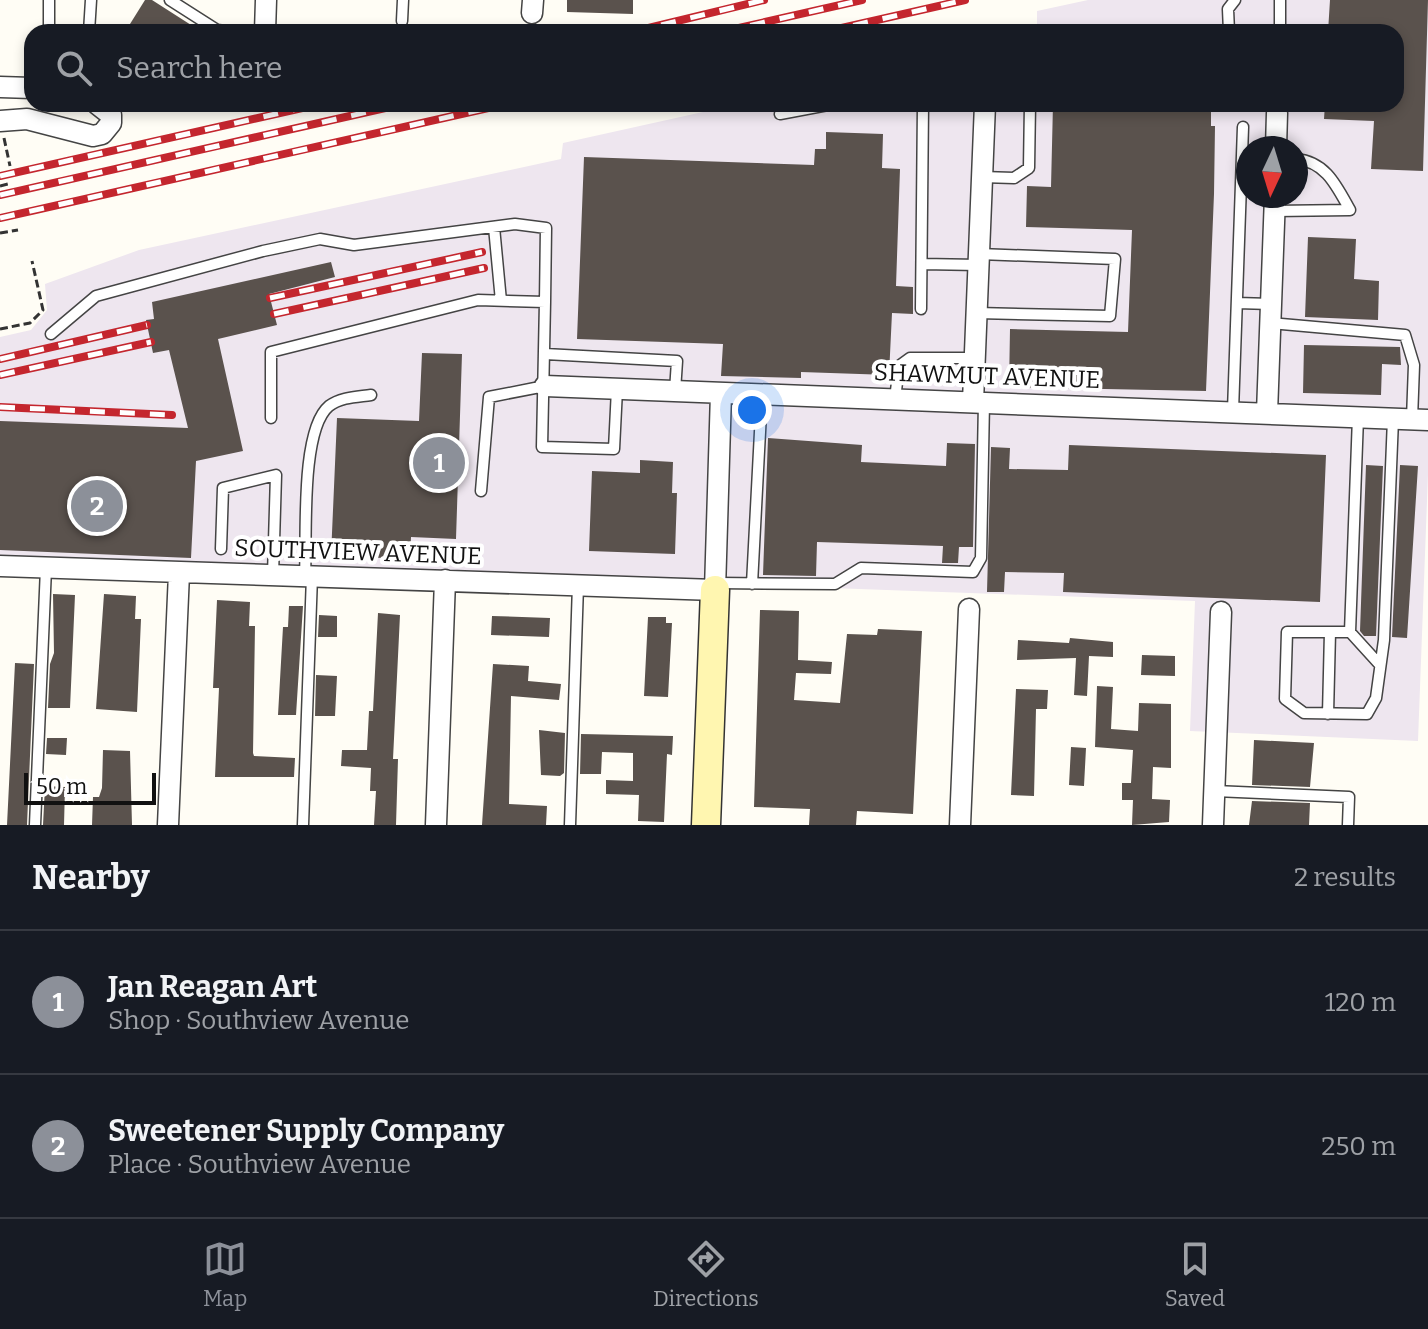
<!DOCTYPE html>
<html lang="en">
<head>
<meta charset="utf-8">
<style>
  body { margin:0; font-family:Bitter,serif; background:#242831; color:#f1f3f6 }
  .compass { position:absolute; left:1236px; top:136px; width:72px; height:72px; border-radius:50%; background:#171b24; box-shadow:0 4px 12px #0003; rotate:184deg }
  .scale { position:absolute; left:24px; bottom:20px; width:132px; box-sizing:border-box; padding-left:8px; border:4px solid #111; border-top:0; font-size:22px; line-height:28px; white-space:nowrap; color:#111; -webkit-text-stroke:6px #fff; paint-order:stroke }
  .you { position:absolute; left:752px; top:410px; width:28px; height:28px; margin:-20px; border:6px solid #fff; border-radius:50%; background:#1a73e8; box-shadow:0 0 0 12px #1a73e833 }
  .badge { display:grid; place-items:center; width:52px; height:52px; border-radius:50%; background:#8c9099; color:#fff; font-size:26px; font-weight:700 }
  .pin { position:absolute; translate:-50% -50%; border:4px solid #fff; box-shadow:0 2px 8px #0006 }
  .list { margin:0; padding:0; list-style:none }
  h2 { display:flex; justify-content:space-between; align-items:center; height:104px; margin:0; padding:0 32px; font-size:34px }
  h2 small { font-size:26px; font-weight:400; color:#9ea1a6 }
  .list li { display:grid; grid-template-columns:52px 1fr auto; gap:24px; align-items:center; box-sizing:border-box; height:144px; padding:0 32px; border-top:2px solid #363941 }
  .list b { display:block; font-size:30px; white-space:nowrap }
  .list p { margin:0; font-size:26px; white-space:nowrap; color:#9ea1a6 }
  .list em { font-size:26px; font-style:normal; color:#9ea1a6 }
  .icon { flex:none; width:44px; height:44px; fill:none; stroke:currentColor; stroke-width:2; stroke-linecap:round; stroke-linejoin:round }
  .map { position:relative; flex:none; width:1428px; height:825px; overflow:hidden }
  .search { position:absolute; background:#171b24; box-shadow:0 4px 12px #0003; left:24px; right:24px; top:24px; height:88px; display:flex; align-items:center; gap:20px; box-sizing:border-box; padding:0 28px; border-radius:24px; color:#9ea1a6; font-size:30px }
  .sheet { height:392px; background:#171b24 }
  nav { display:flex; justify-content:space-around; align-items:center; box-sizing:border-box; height:112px; border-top:2px solid #363941; background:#171b24; font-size:22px; color:#9ea1a6 }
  nav a { display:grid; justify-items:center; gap:4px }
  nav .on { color:#8c9099 }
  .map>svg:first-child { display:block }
</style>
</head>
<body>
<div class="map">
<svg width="1428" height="825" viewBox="0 0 1428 825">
  <rect width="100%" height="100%" fill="#fffdf5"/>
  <path fill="#eee6ef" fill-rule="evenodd" d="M 1088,0 L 1428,0 L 1428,474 L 1418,741 L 1190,731 L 1195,601 L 0,558 L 0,337 L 31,330 L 47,310 L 45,284 L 139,250 L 561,159 L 563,143 L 739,104 L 1396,104 L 1396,32 L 1037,32 L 1037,11 ZM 1248,148 L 1296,148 L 1296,196 L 1248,196 Z"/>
  <path fill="#5a524d" d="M 145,0 L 152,0 L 202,32 L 125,32 Z
    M 567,0 L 633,0 L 633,14 L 567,12 Z
    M 1330,0 L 1428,0 L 1423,171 L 1371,169 L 1374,121 L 1324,119 L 1325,104 L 1396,104 L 1396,32 L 1328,32 Z
    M 1053,104 L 1125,104 L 1125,110 L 1211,112 L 1211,126 L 1215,126 L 1214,194 L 1206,391 L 1009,387 L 1010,329 L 1128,332 L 1132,230 L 1026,227 L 1027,186 L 1051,187 Z
    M 826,132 L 883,134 L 882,168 L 900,169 L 896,286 L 913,287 L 913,314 L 892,313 L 889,375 L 801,372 L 801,378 L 721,376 L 723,344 L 577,339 L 584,157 L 814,165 L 815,149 L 826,149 Z
    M 1308,237 L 1356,239 L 1354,279 L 1379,281 L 1378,320 L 1305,317 Z
    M 331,262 L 335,277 L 269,294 L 277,325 L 218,339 L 243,451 L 196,461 L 191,558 L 0,550 L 0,421 L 188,428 L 169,350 L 153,353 L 146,320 L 154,319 L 152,302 Z
    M 1304,345 L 1400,347 L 1401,365 L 1382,364 L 1381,395 L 1303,393 Z
    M 422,353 L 462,354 L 456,539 L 411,537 L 410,559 L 331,556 L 337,418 L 419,421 Z
    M 768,438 L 862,445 L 861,462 L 946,466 L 947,443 L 975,444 L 973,547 L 959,547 L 958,563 L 942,563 L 943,546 L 817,542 L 816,576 L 763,575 Z
    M 1069,445 L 1326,455 L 1320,602 L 1063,592 L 1064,573 L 1005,572 L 1004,592 L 987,592 L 991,447 L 1010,448 L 1009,469 L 1068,470 Z
    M 640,460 L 673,462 L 672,493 L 677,493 L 675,554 L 589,551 L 592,471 L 640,473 Z
    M 1366,465 L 1383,466 L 1376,636 L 1364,636 L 1360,631 Z
    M 1400,465 L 1418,466 L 1407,638 L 1392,637 Z
    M 53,594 L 75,595 L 70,708 L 48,708 L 50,664 L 54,653 Z
    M 104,594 L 136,596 L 135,619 L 141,619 L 137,712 L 96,709 Z
    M 217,600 L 250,602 L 249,626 L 255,626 L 253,753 L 254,756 L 295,758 L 294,777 L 215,777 L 219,688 L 213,688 Z
    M 289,606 L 303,606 L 296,715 L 278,715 L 283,627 L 288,627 Z
    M 760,610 L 799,611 L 798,660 L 832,662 L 831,674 L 796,673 L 794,700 L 840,703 L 847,634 L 877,635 L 878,629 L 922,631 L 913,814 L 857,811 L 856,825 L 809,825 L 810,809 L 754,807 Z
    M 378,613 L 400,615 L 393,759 L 398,759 L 396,825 L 374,825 L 376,791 L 370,791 L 371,768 L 341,766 L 342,750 L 367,750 L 369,711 L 373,711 Z
    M 319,615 L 337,616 L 337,637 L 318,637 Z
    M 492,616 L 550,618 L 549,637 L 491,635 Z
    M 648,617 L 666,617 L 666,623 L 672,623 L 668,697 L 644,696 Z
    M 1070,638 L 1113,642 L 1113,657 L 1089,656 L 1087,696 L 1074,695 L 1076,658 L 1017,660 L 1018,640 L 1069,643 Z
    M 1142,655 L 1175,656 L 1175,676 L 1141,675 Z
    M 15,663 L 34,664 L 27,825 L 7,825 Z
    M 493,664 L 529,666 L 528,681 L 561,684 L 559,700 L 511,696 L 509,804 L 547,806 L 546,825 L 482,825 Z
    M 316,675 L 337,676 L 335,716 L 315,716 Z
    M 1097,686 L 1113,687 L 1111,729 L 1138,731 L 1139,703 L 1171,704 L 1171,768 L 1153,767 L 1152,799 L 1170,800 L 1169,822 L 1132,825 L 1133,800 L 1122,800 L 1122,783 L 1131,783 L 1133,750 L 1095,747 Z
    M 1016,689 L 1048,690 L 1047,709 L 1036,709 L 1034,796 L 1011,795 Z
    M 539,730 L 565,733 L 564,773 L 560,776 L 541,775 Z
    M 581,734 L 673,736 L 672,755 L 667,754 L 664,822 L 638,821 L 639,795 L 606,794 L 606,780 L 633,781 L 633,753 L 602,752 L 601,774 L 580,774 Z
    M 47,738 L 67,738 L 66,755 L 46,754 Z
    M 1254,740 L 1314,743 L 1310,787 L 1252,785 Z
    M 1071,747 L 1086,748 L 1084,786 L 1069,785 Z
    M 103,750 L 130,751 L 132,825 L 92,825 L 93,797 L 99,797 L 102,788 Z
    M 45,786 L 65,787 L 64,825 L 43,825 Z
    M 1252,801 L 1310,803 L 1309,825 L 1249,825 Z"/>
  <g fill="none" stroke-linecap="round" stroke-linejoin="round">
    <defs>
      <path id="lane" d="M 170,0 L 217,30 L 234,32
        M 402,21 L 403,0
        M 49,32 L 49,0
        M 89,32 L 91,0
        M 1229,32 L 1228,9 L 1235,0
        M 1280,32 L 1280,0
        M 780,114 L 833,104
        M 982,177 L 1014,178 L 1029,168 L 1030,104
        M 1274,211 L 1350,210 C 1336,185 1326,162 1296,159
        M 494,227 L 501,301
        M 922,264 L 979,265
        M 1237,303 L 1271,304
        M 921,309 L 923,104
        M 977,313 L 1110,316 L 1115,259 L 979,254
        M 1270,323 L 1405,335 L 1414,365 L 1412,419
        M 51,334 L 96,296 L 263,251 L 320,239 L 354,245 L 515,224 L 546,228 L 545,302
        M 545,354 L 677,361 L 675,391
        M 895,399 L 899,366 L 910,358 L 975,358
        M 1233,411 L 1243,127
        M 1358,417 L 1350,632 L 1380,665
        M 271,418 L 271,352 L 478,300 L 545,302 L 542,447 L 614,449 L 617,389
        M 481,491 L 489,397 L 545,386
        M 221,549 L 223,488 L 276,475 L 273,575
        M 305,576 C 307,538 300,430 329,406 C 341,397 357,397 371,395
        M 717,583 L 835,584 L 861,568 L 973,572 L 981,558 L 984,402
        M 752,584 L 762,394
        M 1350,632 L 1287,632 L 1285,699 L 1304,713 L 1367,714 L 1376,698 L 1384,640 L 1393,419
        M 1328,714 L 1330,632
        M 1215,791 L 1349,797 L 1348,825
        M 35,825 L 46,568
        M 303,825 L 312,576
        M 570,825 L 578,585"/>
      <path id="street" d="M 532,13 L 533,0
        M 265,32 L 266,0
        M 0,87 L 32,88
        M 0,121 L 27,119 L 93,136 L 102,134 L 111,123 L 111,115 L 97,104
        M 1276,148 L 1277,113
        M 545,386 L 1428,420
        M 973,402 L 985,104
        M 1267,413 L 1275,196
        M 0,566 L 715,590 L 721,393
        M 168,825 L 179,573
        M 436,825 L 445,580
        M 960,825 L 969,609
        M 1213,825 L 1221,612"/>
      <path id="secondary" d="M 706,825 L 715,590"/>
    </defs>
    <use href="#lane" stroke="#444" stroke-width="13"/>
    <use href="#street" stroke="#444" stroke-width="23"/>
    <use href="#secondary" stroke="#333" stroke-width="31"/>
    <path stroke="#333" stroke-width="3" stroke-dasharray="8 4" stroke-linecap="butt" d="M 4,138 L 10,166
      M 0,186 L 8,184
      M 0,233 L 18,230
      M 0,329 L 30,323 L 43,310 L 32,261"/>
    <use href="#lane" stroke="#fff" stroke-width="10"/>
    <use href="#street" stroke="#fff" stroke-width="20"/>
    <use href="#secondary" stroke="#fff6b0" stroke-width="28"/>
    <defs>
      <path id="rail" d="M 632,32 L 764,0
        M 721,32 L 862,0
        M 824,32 L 965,0
        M 0,176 L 320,104
        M 0,195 L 403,104
        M 0,218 L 506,104
        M 270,298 L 482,252
        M 274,314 L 484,268
        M 0,359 L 147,325
        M 0,375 L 151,342
        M 0,407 L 172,415"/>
    </defs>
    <use href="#rail" stroke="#c4262e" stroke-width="8"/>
    <use href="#rail" stroke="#fff" stroke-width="5" stroke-dasharray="15" stroke-linecap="butt"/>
  </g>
  <g text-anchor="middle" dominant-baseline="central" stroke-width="8" stroke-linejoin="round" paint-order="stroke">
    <g font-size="24" fill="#111" stroke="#fff">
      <text transform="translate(987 376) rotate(2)">SHAWMUT AVENUE</text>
      <text transform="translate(358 552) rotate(2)">SOUTHVIEW AVENUE</text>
    </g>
  </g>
</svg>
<svg class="compass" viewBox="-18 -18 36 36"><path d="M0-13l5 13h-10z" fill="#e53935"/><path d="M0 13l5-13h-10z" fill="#9ea1a6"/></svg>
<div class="scale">50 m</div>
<div class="you"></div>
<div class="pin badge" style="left:439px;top:463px">1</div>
<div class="pin badge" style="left:97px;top:506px">2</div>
<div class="search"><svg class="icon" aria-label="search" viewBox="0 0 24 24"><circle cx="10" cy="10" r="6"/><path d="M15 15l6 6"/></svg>Search here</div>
</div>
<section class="sheet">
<h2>Nearby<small>2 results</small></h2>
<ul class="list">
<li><span class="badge">1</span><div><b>Jan Reagan Art</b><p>Shop · Southview Avenue</p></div><em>120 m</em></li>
<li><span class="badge">2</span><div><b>Sweetener Supply Company</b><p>Place · Southview Avenue</p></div><em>250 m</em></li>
</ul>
</section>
<nav>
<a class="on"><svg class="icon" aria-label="map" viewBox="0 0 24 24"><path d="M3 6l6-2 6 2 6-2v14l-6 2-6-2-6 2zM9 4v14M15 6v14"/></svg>Map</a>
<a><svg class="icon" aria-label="directions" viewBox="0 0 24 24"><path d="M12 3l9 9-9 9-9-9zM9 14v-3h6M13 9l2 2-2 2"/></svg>Directions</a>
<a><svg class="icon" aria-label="saved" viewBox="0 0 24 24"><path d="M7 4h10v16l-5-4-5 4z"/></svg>Saved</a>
</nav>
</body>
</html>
